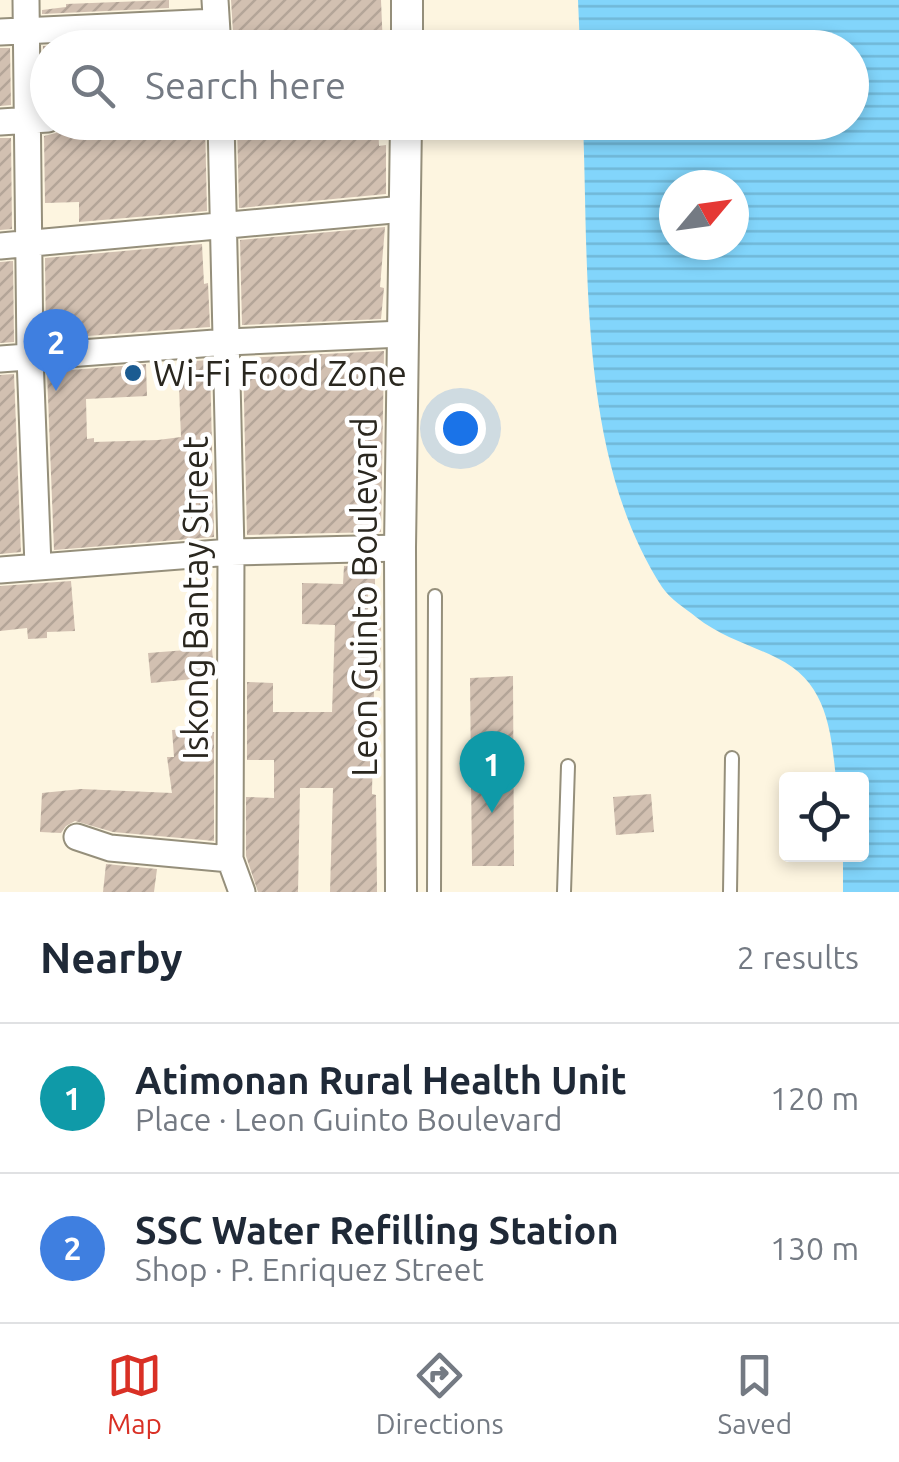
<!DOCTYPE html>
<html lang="en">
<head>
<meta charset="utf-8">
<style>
  body { margin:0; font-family:Ubuntu,sans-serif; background:#f6f6f7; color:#1f2937 }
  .controls { position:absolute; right:30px; bottom:30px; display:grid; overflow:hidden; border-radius:10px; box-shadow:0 5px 15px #0003 }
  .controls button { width:90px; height:90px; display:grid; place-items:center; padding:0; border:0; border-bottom:2px solid #e0e1e3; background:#fff; color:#1f2937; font:50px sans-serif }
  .compass { position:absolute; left:659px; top:170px; width:90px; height:90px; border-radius:50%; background:#fff; box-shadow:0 5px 15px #0003; rotate:61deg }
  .you { position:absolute; left:460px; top:428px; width:35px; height:35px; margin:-25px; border:8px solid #fff; border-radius:50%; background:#1a73e8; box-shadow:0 0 0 15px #1a73e833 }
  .badge { display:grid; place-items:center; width:65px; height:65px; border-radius:50%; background:#d93025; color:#fff; font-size:32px; font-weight:700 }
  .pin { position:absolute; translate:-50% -82px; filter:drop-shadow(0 2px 5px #0008) }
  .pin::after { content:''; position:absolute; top:52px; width:35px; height:30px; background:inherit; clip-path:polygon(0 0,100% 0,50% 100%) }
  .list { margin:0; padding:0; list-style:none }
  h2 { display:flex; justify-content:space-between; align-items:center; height:130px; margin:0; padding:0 40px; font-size:42px }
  h2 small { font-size:32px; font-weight:400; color:#747a83 }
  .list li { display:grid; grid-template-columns:65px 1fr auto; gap:30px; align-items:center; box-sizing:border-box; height:150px; padding:0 40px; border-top:2px solid #e0e1e3 }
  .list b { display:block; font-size:38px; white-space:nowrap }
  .list p { margin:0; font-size:32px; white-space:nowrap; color:#747a83 }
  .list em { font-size:32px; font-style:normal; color:#747a83 }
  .icon { flex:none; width:55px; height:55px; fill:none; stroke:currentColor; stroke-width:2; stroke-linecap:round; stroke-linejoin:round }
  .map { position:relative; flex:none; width:899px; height:892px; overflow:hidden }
  .search { position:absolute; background:#fff; box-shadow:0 5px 15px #0003; left:30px; right:30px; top:30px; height:110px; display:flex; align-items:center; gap:25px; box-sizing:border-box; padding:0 35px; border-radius:55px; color:#747a83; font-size:38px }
  .sheet { height:430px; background:#fff }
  nav { display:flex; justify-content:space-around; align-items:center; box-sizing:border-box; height:140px; border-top:2px solid #e0e1e3; background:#fff; font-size:28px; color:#747a83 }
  nav a { display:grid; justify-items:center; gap:5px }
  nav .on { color:#d93025 }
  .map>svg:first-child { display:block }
</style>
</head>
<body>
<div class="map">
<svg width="899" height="892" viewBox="0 0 899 892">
  <defs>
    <pattern id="water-rules" width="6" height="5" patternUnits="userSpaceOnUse" patternTransform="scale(2.5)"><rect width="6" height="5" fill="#82d5fb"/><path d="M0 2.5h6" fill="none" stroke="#70b7d7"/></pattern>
    <pattern id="building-hatch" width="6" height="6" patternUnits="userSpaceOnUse" patternTransform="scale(2.5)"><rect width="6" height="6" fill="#d2c0b1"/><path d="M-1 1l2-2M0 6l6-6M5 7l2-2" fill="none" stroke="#b4a598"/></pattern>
  </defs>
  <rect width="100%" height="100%" fill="#fdf5e0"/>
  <path fill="url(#water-rules)" fill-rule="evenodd" d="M 578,0 L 899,0 L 899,892 L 843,892 L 843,855 L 862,854 L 862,779 L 836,779 C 831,730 827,682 777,658 C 749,644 721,637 696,617 C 685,608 670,599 662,587 C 578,457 589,272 583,123 L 852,122 L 852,48 L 580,47 ZM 674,185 L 734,185 L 734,245 L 674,245 Z"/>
  <path fill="url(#building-hatch)" d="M 169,0 L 169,8 L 42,14 L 42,10 L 66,7 L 66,4 Z
    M 231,0 L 381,0 L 383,48 L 234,48 Z
    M 171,40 L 171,48 L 48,48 L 48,103 L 43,103 L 43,46 Z
    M 0,48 L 10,48 L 11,105 L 0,106 Z
    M 83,122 L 205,122 L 207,211 L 79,222 L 79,202 L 45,203 L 44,136 L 56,133 L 62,127 L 83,126 Z
    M 237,122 L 378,122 L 379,146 L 386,145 L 386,194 L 239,208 Z
    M 0,138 L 11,138 L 12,229 L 0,230 Z
    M 385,227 L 380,287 L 384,288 L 381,319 L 242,325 L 240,240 Z
    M 202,244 L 204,284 L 208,283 L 210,327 L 46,339 L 45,258 Z
    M 13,261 L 14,342 L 0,343 L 0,262 Z
    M 384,351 L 381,532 L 247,535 L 243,358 Z
    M 210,360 L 214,537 L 54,550 L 47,372 L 146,364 L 147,396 L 86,399 L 87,439 L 94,438 L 94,442 L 158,440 L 181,437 L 178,362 Z
    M 14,374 L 21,552 L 0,554 L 0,375 Z
    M 375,565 L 375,588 L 368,588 L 368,622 L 381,622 L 380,691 L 374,690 L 372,794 L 376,795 L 377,892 L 330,892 L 333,788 L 300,788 L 298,892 L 258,892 L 246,856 L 246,797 L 274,798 L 274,760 L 247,760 L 247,682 L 273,683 L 273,712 L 332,712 L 335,625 L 302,624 L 302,583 L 343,584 L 344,566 Z
    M 71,581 L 75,631 L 47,632 L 47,638 L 28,639 L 27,628 L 0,631 L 0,586 Z
    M 212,648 L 214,677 L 151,683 L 148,653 Z
    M 513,676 L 514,866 L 472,866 L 470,678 Z
    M 189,729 L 190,735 L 214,732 L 214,841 L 113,832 L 75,821 L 66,826 L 61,833 L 40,832 L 42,793 L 81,789 L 172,793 L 167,757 L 174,757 L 172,730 Z
    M 651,794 L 654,832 L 616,835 L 613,797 Z
    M 106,864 L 157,869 L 154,892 L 103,892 Z"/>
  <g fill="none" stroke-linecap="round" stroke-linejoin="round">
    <defs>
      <path id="service" d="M 434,892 L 435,596
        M 564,892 L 568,766
        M 730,892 L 732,758"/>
      <path id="minor" d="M 26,0 L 30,357 L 38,566
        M 215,0 L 218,48
        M 0,32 L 216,22
        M 0,122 L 48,119
        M 221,122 L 231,552 L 230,859 L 242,892
        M 0,246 L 404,209
        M 0,359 L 228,342 L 402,334
        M 0,570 L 231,552 L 400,548
        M 77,837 L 110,848 L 230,859"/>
      <path id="tertiary" d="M 407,48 L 407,0
        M 401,892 L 400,548 L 406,122"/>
    </defs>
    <use href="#service" stroke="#958f7b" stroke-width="16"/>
    <use href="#minor" stroke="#958f7b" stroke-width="29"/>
    <use href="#tertiary" stroke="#958f7b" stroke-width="34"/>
    <use href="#service" stroke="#fff" stroke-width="12"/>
    <use href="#minor" stroke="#fff" stroke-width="25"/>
    <use href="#tertiary" stroke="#fff" stroke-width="30"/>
  </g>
  <circle fill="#1b5b91" stroke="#fff" stroke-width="4" cx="133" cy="373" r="10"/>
  <g text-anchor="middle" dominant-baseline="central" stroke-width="9" stroke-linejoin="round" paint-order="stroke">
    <g font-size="35" fill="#2a271f" stroke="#fff" text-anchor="start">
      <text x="153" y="373">Wi-Fi Food Zone</text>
    </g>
    <g font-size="35" fill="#2a271f" stroke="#fff">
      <text transform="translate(364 597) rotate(-90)">Leon Guinto Boulevard</text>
      <text transform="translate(195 598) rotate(-90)">Iskong Bantay Street</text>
    </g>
  </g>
</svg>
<div class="controls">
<button><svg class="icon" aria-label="locate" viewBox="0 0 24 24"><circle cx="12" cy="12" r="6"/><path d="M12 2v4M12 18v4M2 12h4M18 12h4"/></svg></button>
</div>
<svg class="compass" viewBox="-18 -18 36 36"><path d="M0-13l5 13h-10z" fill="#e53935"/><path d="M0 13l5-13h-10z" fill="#747a83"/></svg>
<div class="you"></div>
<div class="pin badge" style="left:492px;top:813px;background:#0f9aa8">1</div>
<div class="pin badge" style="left:56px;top:391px;background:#3f7fe0">2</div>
<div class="search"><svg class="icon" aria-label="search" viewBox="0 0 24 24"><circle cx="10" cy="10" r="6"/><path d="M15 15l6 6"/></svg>Search here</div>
</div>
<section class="sheet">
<h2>Nearby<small>2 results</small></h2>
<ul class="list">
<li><span class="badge" style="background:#0f9aa8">1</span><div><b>Atimonan Rural Health Unit</b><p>Place · Leon Guinto Boulevard</p></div><em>120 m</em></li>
<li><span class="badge" style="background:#3f7fe0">2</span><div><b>SSC Water Refilling Station</b><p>Shop · P. Enriquez Street</p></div><em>130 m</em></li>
</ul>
</section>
<nav>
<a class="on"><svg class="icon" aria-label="map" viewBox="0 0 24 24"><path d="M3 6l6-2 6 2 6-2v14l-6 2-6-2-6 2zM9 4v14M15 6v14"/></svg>Map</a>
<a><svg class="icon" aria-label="directions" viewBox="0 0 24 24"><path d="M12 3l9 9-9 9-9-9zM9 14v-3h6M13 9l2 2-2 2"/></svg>Directions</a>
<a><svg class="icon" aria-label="saved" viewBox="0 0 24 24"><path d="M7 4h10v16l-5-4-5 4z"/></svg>Saved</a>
</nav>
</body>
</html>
